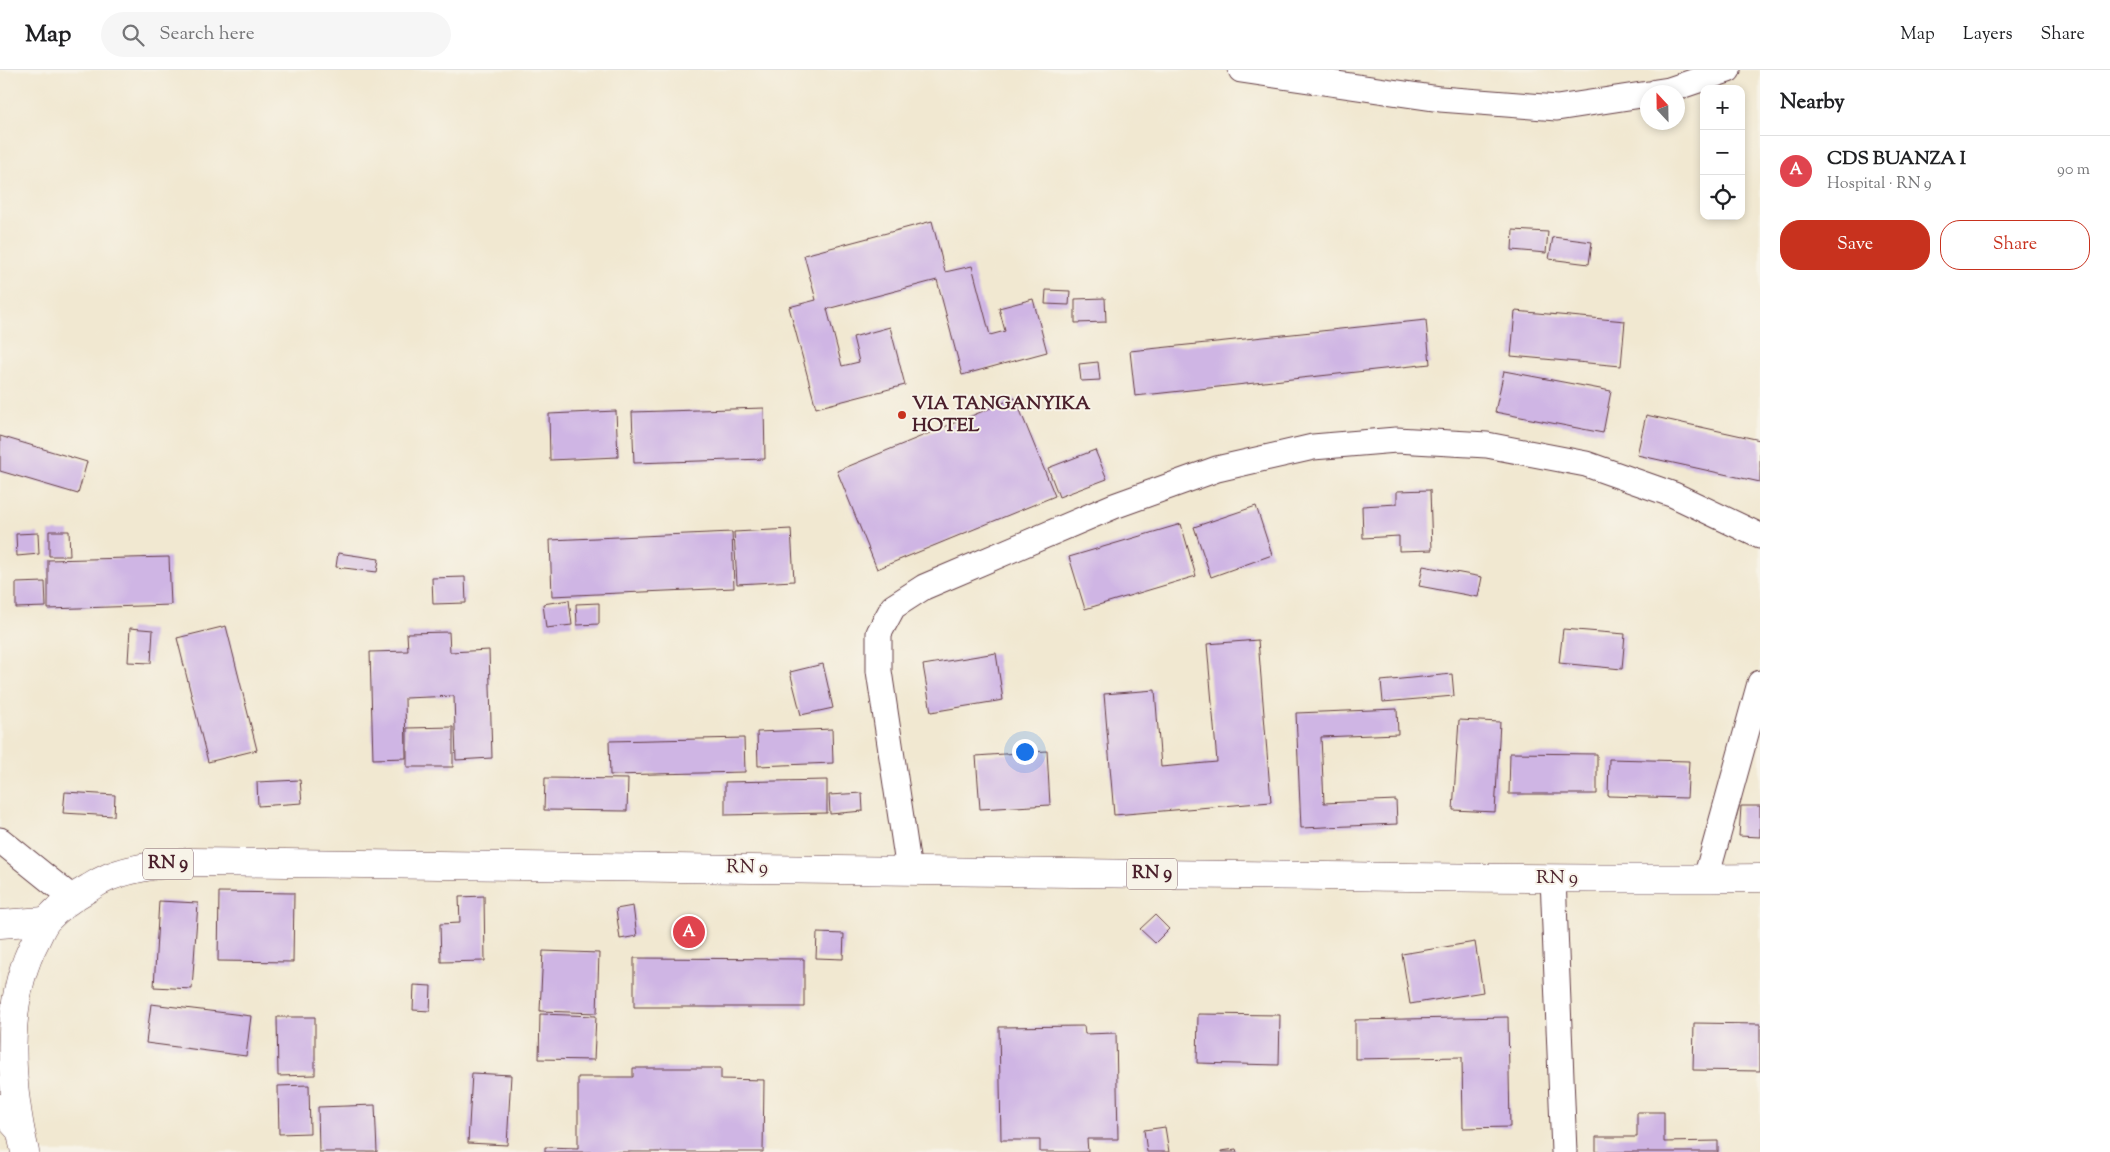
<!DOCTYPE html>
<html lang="en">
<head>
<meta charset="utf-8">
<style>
  body { margin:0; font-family:"Sorts Mill Goudy",serif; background:#f6f6f6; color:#202124 }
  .controls { position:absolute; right:15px; top:15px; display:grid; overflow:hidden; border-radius:10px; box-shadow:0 2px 8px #0003 }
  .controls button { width:45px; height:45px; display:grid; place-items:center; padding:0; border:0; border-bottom:1px solid #e0e0e0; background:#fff; color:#202124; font:25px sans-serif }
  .compass { position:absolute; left:1640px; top:15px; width:45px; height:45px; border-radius:50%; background:#fff; box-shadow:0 2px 8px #0003; rotate:338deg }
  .you { position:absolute; left:1024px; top:681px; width:18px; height:18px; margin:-12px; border:4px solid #fff; border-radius:50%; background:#1a73e8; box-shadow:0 0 0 8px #1a73e833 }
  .badge { display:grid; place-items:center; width:32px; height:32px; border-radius:50%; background:#c8321e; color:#fff; font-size:16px; font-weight:700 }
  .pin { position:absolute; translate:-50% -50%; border:2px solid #fff; box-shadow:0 1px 5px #0006 }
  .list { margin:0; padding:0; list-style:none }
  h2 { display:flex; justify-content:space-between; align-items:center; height:65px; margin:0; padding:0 20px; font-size:21px }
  h2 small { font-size:16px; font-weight:400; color:#757577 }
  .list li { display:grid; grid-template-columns:32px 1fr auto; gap:15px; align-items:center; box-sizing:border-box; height:70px; padding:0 20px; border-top:1px solid #e0e0e0 }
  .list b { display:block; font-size:19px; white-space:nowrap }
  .list p { margin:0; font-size:16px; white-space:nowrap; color:#757577 }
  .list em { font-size:16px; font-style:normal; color:#757577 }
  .actions { display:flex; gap:10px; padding:15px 20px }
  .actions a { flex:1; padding:11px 0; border:1px solid #c8321e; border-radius:20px; text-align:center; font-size:18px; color:#c8321e }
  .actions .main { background:#c8321e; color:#fff }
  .icon { flex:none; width:28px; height:28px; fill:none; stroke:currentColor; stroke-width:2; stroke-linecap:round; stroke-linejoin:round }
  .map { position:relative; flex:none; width:1760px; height:1082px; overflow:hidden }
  header { display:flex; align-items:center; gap:30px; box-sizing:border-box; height:70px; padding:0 25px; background:#fff; border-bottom:1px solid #e0e0e0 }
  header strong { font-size:24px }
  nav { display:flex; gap:28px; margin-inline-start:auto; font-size:18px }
  .search { width:350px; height:45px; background:#f6f6f6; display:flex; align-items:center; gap:12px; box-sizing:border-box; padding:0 18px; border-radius:28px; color:#757577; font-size:19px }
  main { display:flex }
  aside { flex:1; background:#fff }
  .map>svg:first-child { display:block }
</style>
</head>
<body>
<header>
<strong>Map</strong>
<div class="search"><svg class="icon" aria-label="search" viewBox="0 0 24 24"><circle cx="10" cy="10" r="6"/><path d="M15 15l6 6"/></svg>Search here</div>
<nav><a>Map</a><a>Layers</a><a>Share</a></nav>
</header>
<main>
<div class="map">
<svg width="1760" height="1082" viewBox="0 0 1760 1082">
  <rect width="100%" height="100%" fill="#f7f3e8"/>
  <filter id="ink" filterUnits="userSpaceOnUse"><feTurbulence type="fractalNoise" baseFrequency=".02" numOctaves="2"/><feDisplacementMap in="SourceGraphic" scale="10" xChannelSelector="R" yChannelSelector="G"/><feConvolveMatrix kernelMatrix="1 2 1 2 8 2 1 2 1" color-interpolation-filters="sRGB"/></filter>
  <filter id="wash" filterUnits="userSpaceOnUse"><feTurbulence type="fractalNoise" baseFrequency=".0096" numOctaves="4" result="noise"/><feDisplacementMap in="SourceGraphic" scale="20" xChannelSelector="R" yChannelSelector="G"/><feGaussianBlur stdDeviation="1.12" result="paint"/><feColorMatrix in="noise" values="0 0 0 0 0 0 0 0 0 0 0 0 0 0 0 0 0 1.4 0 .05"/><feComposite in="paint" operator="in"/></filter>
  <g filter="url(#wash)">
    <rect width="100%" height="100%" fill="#f1e8d1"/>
    <g id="blocks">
      <path fill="#cfb5e4" d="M 932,151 L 945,202 L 972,196 L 990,265 L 1005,261 L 999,238 L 1033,229 L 1047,282 L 962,305 L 937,210 L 827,239 L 842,296 L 859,292 L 853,267 L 890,257 L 905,315 L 816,338 L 789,237 L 816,230 L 804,185 Z
        M 1513,160 L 1548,162 L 1546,183 L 1512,180 Z
        M 1553,167 L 1592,172 L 1589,194 L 1549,189 Z
        M 1046,220 L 1070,221 L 1069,235 L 1045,234 Z
        M 1105,228 L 1106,252 L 1075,253 L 1075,229 Z
        M 1515,241 L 1625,251 L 1621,296 L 1511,286 Z
        M 1426,250 L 1430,294 L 1135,326 L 1130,281 Z
        M 1098,292 L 1100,310 L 1081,311 L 1079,294 Z
        M 1504,301 L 1611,321 L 1603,363 L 1495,342 Z
        M 1015,328 L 1055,426 L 877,499 L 837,401 Z
        M 764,338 L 765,389 L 634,393 L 632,342 Z
        M 616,341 L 618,387 L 550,390 L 549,344 Z
        M 1646,345 L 1760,370 L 1760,412 L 1637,385 Z
        M 0,366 L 87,392 L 78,424 L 0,401 Z
        M 1095,380 L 1107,409 L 1059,427 L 1048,398 Z
        M 1430,420 L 1432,480 L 1399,481 L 1399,466 L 1363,468 L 1362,436 L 1397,434 L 1397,421 Z
        M 1256,436 L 1272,485 L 1211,507 L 1194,457 Z
        M 1181,454 L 1196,506 L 1085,539 L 1069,487 Z
        M 791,459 L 794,511 L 737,514 L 734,462 Z
        M 49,461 L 69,461 L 70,486 L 49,486 Z
        M 732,462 L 734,518 L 552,526 L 550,470 Z
        M 38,463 L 39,484 L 17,486 L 16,464 Z
        M 338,483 L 379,489 L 377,502 L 336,497 Z
        M 169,487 L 171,535 L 48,539 L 48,490 Z
        M 1423,496 L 1482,507 L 1478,527 L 1419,516 Z
        M 465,507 L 466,533 L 433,534 L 432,508 Z
        M 45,512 L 46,537 L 16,538 L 16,513 Z
        M 569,530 L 572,555 L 546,558 L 543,534 Z
        M 599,533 L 599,554 L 577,555 L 576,534 Z
        M 226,556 L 257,680 L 208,692 L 177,568 Z
        M 130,558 L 153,560 L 151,593 L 128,592 Z
        M 1563,559 L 1625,564 L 1622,599 L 1559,593 Z
        M 449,562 L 450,582 L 489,580 L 492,688 L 456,690 L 454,626 L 405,628 L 406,688 L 373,689 L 370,582 L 408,581 L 407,563 Z
        M 1258,570 L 1271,732 L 1114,745 L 1104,624 L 1155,620 L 1161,697 L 1217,692 L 1207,574 Z
        M 996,583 L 1003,630 L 931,642 L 923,595 Z
        M 823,594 L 833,638 L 801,645 L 790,602 Z
        M 1452,604 L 1454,626 L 1383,632 L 1381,611 Z
        M 1397,639 L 1398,664 L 1321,667 L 1324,733 L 1396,730 L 1397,754 L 1301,758 L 1296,643 Z
        M 1459,650 L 1500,652 L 1495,742 L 1453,740 Z
        M 453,657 L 453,697 L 407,697 L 407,658 Z
        M 832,659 L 833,693 L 758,696 L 757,662 Z
        M 744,668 L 745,702 L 610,705 L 609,671 Z
        M 1047,681 L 1050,735 L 980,739 L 976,686 Z
        M 1510,683 L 1597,684 L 1597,724 L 1509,724 Z
        M 1609,689 L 1689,691 L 1687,728 L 1608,726 Z
        M 545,708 L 628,709 L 627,741 L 544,740 Z
        M 300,710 L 302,733 L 258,736 L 257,712 Z
        M 827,710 L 827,743 L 725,745 L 725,712 Z
        M 65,722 L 115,725 L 114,746 L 63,743 Z
        M 862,723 L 863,741 L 830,744 L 829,725 Z
        M 1741,736 L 1760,736 L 1760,767 L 1739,766 Z
        M 219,822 L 294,823 L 293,892 L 218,891 Z
        M 484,826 L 485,891 L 441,892 L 440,854 L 460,853 L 459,827 Z
        M 159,831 L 198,833 L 192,919 L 154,917 Z
        M 633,836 L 637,866 L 620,869 L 616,839 Z
        M 1155,845 L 1169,859 L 1155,873 L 1140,859 Z
        M 817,863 L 844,864 L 843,889 L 816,888 Z
        M 1475,872 L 1483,922 L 1410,934 L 1402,884 Z
        M 543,881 L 599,883 L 597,943 L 540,941 Z
        M 634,888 L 804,889 L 804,937 L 634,937 Z
        M 414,915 L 431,916 L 430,941 L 413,940 Z
        M 151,934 L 251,946 L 246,986 L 146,973 Z
        M 540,944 L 596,946 L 594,990 L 539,989 Z
        M 1198,944 L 1280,945 L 1279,995 L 1197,993 Z
        M 277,947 L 315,947 L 315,1005 L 278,1006 Z
        M 1508,947 L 1510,1057 L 1463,1058 L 1462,987 L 1355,989 L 1355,950 Z
        M 1694,953 L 1760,954 L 1760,1001 L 1693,1000 Z
        M 1084,956 L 1085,964 L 1116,963 L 1118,1069 L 1087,1069 L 1088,1082 L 1040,1082 L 1040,1070 L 1001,1070 L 999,957 Z
        M 633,998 L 721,998 L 721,1009 L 764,1010 L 763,1082 L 545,1082 L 545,1077 L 578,1078 L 578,1007 L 633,1007 Z
        M 472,1003 L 511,1005 L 507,1075 L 468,1073 Z
        M 309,1015 L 310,1063 L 279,1064 L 278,1016 Z
        M 375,1035 L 377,1082 L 319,1082 L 318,1037 Z
        M 1637,1042 L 1664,1042 L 1664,1072 L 1718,1071 L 1718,1082 L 1596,1082 L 1596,1067 L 1637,1067 Z
        M 1165,1057 L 1169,1082 L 1147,1082 L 1144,1060 Z
        M 1236,1079 L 1237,1082 L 1221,1082 L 1221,1081 Z"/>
    </g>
  </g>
  <g filter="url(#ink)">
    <use href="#blocks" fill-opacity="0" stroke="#633d44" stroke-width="1"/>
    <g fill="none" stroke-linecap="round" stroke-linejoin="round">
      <defs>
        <path id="street" d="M 1241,0 L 1440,29 L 1557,38 L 1648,24
          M 1656,22 L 1669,20 L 1728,0
          M 0,770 L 72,828
          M 909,801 L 879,601 L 879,563 L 893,537 L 924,517 L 1114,436 L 1217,399 L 1313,377 L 1396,370 L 1487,375 L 1586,394 L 1674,425 L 1760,466
          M 1553,808 L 1564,1082
          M 1706,808 L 1760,613"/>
        <path id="secondary" d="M 0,854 L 45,851
          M 0,1038 L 20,1060"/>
        <path id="primary" d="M 25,1082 C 10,1016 3,932 36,870 C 39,864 42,856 47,850 C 59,837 73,827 89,818 C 95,814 102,810 109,807 C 135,797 162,794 190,792 C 540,795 890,801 1239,805 C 1413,807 1586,810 1760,808"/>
      </defs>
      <use href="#street" stroke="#633d44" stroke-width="27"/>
      <use href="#secondary" stroke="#633d44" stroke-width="29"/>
      <use href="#primary" stroke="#633d44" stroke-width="29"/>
      <use href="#street" stroke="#fff" stroke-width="25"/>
      <use href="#secondary" stroke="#fff" stroke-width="28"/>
      <use href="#primary" stroke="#fff" stroke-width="28"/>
    </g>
  </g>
  <circle fill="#c8321e" stroke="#f7f3e8" stroke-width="2" cx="902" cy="345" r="5"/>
  <g text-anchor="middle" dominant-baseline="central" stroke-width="4" stroke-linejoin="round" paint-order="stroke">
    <g fill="#f7f3e8" stroke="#7e5f64" stroke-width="1">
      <rect x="143" y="778.5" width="50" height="31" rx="4"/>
      <rect x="1127" y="788.5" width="50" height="31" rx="4"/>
    </g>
    <g font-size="18" font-weight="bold" fill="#4a1f2b">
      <text x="168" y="794">RN 9</text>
      <text x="1152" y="804">RN 9</text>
    </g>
    <g font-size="19" font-weight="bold" fill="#4a1f2b" stroke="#f7f3e8" text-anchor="start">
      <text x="912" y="334">VIA TANGANYIKA<tspan x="912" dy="22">HOTEL</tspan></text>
    </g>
    <g font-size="19" fill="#4a1f2b" stroke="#f7f3e8">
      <text transform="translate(747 798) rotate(1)">RN 9</text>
      <text x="1557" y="808">RN 9</text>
    </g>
  </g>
</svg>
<div class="controls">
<button>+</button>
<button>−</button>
<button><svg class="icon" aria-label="locate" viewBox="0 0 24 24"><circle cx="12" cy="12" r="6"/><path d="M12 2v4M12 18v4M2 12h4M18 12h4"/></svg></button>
</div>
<svg class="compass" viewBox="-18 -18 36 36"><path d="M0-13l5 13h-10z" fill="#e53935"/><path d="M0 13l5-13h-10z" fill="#757577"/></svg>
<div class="you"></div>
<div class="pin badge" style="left:689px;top:862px;background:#e0444e">A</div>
</div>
<aside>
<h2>Nearby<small></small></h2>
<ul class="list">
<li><span class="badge" style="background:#e0444e">A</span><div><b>CDS BUANZA I</b><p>Hospital · RN 9</p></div><em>90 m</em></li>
</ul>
<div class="actions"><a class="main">Save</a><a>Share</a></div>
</aside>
</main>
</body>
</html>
